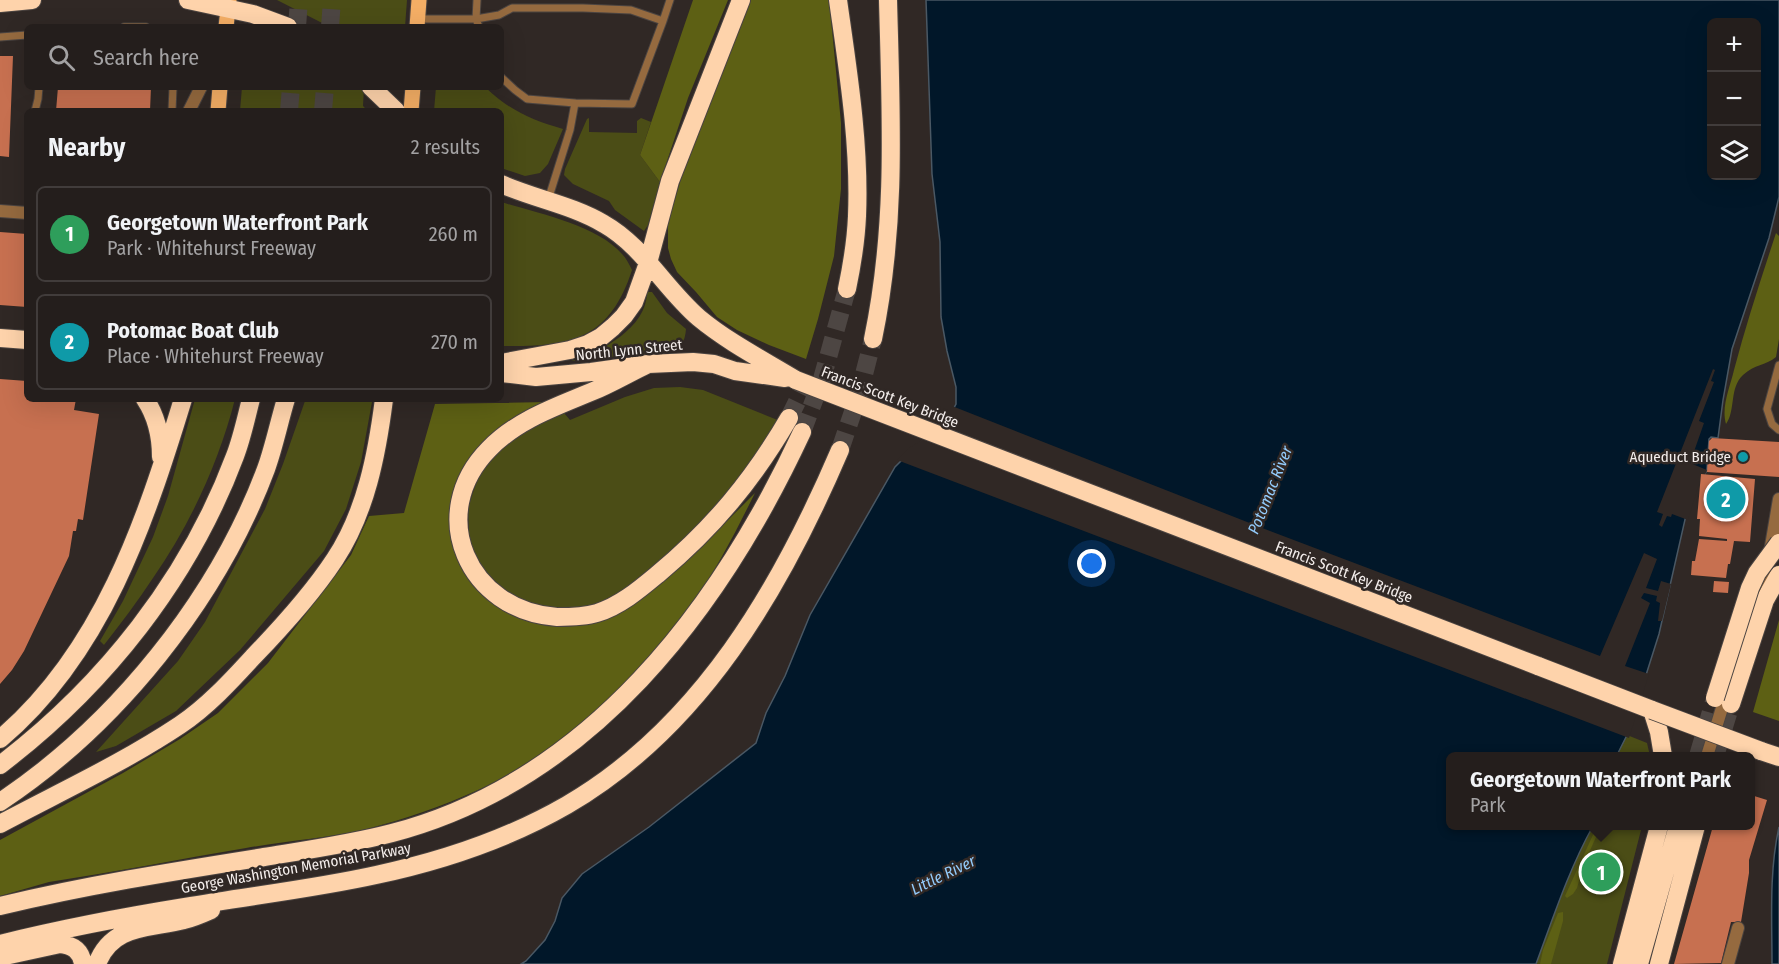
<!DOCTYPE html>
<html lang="en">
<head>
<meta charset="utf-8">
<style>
  body { margin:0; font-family:"Fira Sans Condensed",sans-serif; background:#302b29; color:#f1f3f6 }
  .controls { position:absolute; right:18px; top:18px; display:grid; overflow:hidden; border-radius:9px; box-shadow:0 6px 24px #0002 }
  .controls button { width:54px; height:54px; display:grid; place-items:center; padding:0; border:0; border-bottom:2px solid #413c3b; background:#241e1c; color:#f1f3f6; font:30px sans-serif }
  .you { position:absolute; left:1092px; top:564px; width:21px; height:21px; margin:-15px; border:4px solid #fff; border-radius:50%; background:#1a73e8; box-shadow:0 0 0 9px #1a73e833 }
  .badge { display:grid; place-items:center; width:39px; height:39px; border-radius:50%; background:#0f766e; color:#fff; font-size:20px; font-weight:700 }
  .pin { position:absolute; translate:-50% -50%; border:3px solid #fff; box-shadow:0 2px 6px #0006 }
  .popup { position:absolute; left:1446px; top:752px; width:309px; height:78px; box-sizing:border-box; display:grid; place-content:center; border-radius:9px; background:#241e1c; filter:drop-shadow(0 2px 4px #0005); font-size:20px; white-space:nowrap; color:#a3a2a3 }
  .popup b { font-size:22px; color:#f1f3f6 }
  .popup::after { content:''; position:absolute; left:50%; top:100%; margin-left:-12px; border:12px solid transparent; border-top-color:#241e1c }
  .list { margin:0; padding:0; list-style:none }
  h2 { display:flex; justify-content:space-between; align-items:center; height:78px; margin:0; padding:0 24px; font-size:26px }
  h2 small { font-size:20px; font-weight:400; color:#a3a2a3 }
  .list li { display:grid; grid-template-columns:39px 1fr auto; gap:18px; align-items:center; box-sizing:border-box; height:96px; margin:0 12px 12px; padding:0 12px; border:2px solid #413c3b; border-radius:9px }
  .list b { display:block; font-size:22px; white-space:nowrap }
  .list p { margin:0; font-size:20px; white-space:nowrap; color:#a3a2a3 }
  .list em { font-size:20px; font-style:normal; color:#a3a2a3 }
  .icon { flex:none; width:33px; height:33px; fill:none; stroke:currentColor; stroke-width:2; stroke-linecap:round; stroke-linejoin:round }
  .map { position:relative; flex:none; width:1779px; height:964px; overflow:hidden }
  .search { position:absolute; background:#241e1c; box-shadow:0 6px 24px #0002; left:24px; top:24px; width:480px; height:66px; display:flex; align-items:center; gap:15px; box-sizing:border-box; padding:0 21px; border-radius:9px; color:#a3a2a3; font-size:22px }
  .panel { position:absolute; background:#241e1c; box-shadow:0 6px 24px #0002; left:24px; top:108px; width:480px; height:294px; border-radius:9px }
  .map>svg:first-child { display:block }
</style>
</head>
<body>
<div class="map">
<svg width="1779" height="964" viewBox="0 0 1779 964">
  <rect width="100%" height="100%" fill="#302825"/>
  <path fill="#4b4d16" d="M 277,0 L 407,0 L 405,27 L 330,27 Z
    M 242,87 L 364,87 L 363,106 L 368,111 L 240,111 Z
    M 436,87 L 485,87 C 509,110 531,120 563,129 L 548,164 L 540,173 L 525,176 L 501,168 L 501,111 L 434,111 Z
    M 589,118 L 589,132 L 637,133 L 637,121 L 641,118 L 651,122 L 640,155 L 660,182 L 648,225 L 644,231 L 615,210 L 609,201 L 573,184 L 564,175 L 565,169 L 587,119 Z
    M 501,202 C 537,213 597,225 622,254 C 626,258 629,264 632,270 C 609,341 569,347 501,346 Z
    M 647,292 L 652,292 L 667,313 L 686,329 C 685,341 682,348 671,351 L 571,361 C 601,352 647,328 647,292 Z
    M 680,387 L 703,390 L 780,421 L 751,469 L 680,548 L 606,603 L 588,609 L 563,610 L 524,602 L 505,590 L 487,577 L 477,561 L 469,537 L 468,507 L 478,478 L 492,458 L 509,442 L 529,426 L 564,413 L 570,420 L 625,397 L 654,388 Z
    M 195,399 L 235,399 C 219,462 190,525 153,578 C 138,601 121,623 104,645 L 100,641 L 123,601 L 153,537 L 168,496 Z
    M 305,401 L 372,402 L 361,462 L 346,509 L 324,551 L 240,650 L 176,711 L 116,746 L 96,752 L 178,661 L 205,622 L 265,509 L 283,464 Z
    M 1627,735 L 1647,743 L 1650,756 L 1619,756 L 1618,753 Z
    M 1593,826 L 1642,826 L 1607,964 L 1536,964 C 1553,918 1569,869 1593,826 Z"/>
  <path fill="#5d6014" d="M 693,0 L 728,0 L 688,98 L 660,182 L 640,155 Z
    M 751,0 L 829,0 L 830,9 L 841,123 L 841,189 L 834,256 L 818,319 L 806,359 L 769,345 L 737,330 L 717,317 L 696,292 L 677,272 L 671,259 L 668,248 L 668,223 L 687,158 Z
    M 1776,233 L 1779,236 L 1779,339 L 1776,357 C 1765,366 1755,364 1743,375 C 1729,388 1736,410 1726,424 C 1721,407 1730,387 1734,370 C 1746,324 1761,279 1776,233 Z
    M 549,402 L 483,449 L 456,539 L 516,615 L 635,602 L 663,582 L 690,558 L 755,493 C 736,531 717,569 692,604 C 642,675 558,753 478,790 C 443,806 405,819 367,829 C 327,838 286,841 246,848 C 180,859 115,872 49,882 L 0,896 L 0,840 L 123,773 L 180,739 L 218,713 L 268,663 L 351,555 L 369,516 L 404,513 L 435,404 Z
    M 1779,620 L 1779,721 L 1753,712 Z
    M 1597,826 L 1601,826 L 1583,866 L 1577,888 L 1573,894 L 1567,898 L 1565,896 Z
    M 1563,912 L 1563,921 L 1551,964 L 1540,964 L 1543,950 L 1558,913 Z"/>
  <path fill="#011729" stroke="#4a5864" stroke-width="1.5" fill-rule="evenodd" d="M 926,0 L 1779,0 L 1779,197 L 1769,238 L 1732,349 L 1723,400 L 1718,438 L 1711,437 L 1709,439 L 1707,470 L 1704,476 L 1697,479 L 1689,502 L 1659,634 L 1627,735 L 1618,753 L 1619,756 L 1451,756 L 1451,826 L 1593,826 C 1569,869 1553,918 1536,964 L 521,964 L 526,961 L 545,940 L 555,921 L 562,898 L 582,874 L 649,827 L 756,743 L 766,713 L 785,676 L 810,615 L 895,467 L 911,451 L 948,419 L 956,404 L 956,387 L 947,351 L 941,317 L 940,242 L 932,174 ZM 1712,22 L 1756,22 L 1756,176 L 1712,176 Z
    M 1779,827 L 1779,964 L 1772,964 C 1772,918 1769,872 1779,827 Z"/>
  <path fill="#302825" d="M 1713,369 L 1715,370 L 1711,381 L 1714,382 L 1699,421 L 1704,423 L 1690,463 L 1707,470 L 1703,480 L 1700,481 L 1688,520 L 1672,514 L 1671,517 L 1667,516 L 1662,527 L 1659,525 L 1663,514 L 1657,512 Z
    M 952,406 L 1270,531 L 1600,656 L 1644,553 L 1657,559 L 1646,588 L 1658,591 L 1661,581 L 1671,584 L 1662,621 L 1658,621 L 1660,603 L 1656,601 L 1657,596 L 1644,593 L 1641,598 L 1650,603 L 1625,666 L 1649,674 L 1629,738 L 897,460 L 909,448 L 929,436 L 946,418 Z"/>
  <path fill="#c77050" d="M 0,56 L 13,56 L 9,157 L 0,156 Z
    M 58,87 L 151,87 L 150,111 L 56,111 Z
    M 0,232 L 27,234 L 27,307 L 0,305 Z
    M 0,379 L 27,381 L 27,399 L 76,399 L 74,410 L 99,414 L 83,520 L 78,519 L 76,531 L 73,531 L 69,556 L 24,651 L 12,670 L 0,684 Z
    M 1712,438 L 1779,442 L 1779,477 L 1707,472 L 1709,441 Z
    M 1701,474 L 1755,479 L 1750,542 L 1734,541 L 1730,564 L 1728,564 L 1726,578 L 1691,575 L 1692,561 L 1695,561 L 1699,539 L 1727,541 L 1727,539 L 1699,536 L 1700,519 L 1697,519 Z
    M 1714,581 L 1729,582 L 1728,593 L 1713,592 Z
    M 1751,795 L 1767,800 L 1749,860 L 1749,873 L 1741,922 L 1731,922 L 1721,963 L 1674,964 L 1713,826 L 1751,826 Z"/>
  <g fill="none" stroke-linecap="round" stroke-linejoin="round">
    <path stroke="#4d4643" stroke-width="18" stroke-dasharray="18 9" stroke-linecap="butt" d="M 297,27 L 299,0
      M 330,27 L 332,0
      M 289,111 L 291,87
      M 323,111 L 325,87
      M 789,418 L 812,371
      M 802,432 L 822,379 L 847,289
      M 840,450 L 859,394 L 873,339
      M 1698,756 L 1715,698
      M 1715,756 L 1731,704"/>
    <defs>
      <path id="lane" d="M 477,0 L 476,19 L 499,15 L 512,8 L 583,8 L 631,10 L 663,21 L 632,104 L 575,103
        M 418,19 L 476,19 L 479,27
        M 663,21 L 670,0
        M 124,27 L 146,27
        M 0,37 L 27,35
        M 501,77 L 515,90 L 527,99 L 575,103 L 570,130 L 548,200
        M 35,111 L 38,99 L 39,87
        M 172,111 L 173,87
        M 1779,365 L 1767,409 L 1772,424 L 1779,430"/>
      <path id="street" d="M 189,111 L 201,87
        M 0,211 L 27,213
        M 1770,552 L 1779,499
        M 1755,607 L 1766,569
        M 1707,756 L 1727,692
        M 1728,964 L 1738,928"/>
      <path id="primary" d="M 226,27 L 229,0
        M 417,27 L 419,0
        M 218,111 L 220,87
        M 411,111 L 413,87"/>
      <path id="highway" d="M 188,0 L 253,14 L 288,27
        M 838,0 C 848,71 860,144 857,216 C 856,241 852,265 847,289
        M 0,3 L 32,0
        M 371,87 L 396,111
        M 501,184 C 535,199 572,205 604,224 C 643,246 665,289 699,318 C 728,342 763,360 796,380
        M 0,338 L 27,340
        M 873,339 C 897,224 891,117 888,0
        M 501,363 L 570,350 L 588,344 L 601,337 L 613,327 L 624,316 L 634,302 L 648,263 L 670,181 L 741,0
        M 648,364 C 629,373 611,384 591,392 C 555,407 517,420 489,449 C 425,514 468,611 557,617 C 570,617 584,617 597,613 C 620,606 640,589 658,574 C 713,528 753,480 789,418
        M 501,373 L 536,377 L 591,372 L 648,364 L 693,362 L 714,364 L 735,371 L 785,378
        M 145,399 C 157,417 161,435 161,457
        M 1538,666 L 1652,710 L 1659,732 L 1663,756
        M 1731,704 L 1765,600 L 1779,575
        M 0,739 C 102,653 145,523 183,399
        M 1761,751 L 1779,757
        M 0,765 C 104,686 189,579 235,456 C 242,438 246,418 251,399
        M 0,802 C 116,725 217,600 266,469 C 274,447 279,422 286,399
        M 0,824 C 60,792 123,763 180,725 C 207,707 231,681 253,657 C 282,627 312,594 335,559 C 366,512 377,454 384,399
        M 0,906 C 87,885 176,871 264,857 C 307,850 350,844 392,833 C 590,781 719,610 802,432
        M 0,944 C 61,929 123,917 185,907 C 248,896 313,889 376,875 C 442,861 508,839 567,805 C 701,727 781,588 840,450
        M 0,957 L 60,944 C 73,945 81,951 83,964
        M 97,964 C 112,924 149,929 184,920 C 193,918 202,914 211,910
        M 1622,964 L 1659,826
        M 1639,964 L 1678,826
        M 1659,964 L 1696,826"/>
    </defs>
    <use href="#lane" stroke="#4b4441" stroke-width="9"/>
    <use href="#street" stroke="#4b4441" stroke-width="14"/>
    <use href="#primary" stroke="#4b4441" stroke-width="17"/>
    <use href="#highway" stroke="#4b4441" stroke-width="20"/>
    <use href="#lane" stroke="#956a3f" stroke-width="7"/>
    <use href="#street" stroke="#956a3f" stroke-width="12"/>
    <use href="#primary" stroke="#f4ae65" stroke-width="15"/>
    <use href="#highway" stroke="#fed3ab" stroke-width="18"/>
    <defs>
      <path id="highway-bridge" d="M 796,380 L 1538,666
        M 1715,698 L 1750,588 L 1757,573 L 1779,543
        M 1652,710 L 1761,751"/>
    </defs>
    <use href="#highway-bridge" stroke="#4b4441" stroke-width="20" stroke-linecap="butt"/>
    <use href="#highway-bridge" stroke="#fed3ab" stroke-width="18"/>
  </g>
  <circle fill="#0f9aa8" stroke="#302825" stroke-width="2" cx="1743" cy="457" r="6"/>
  <g text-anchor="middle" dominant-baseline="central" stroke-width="5" stroke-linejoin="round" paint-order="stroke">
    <g font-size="15" fill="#f4eeec" stroke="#302825">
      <text transform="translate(629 350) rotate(-6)">North Lynn Street</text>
      <text transform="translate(890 397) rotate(21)">Francis Scott Key Bridge</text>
      <text transform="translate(1344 572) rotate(21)">Francis Scott Key Bridge</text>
      <text transform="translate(296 868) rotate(-10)">George Washington Memorial Parkway</text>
    </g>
    <g font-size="15" fill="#f4eeec" stroke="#302825" text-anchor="end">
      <text x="1731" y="457">Aqueduct Bridge</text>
    </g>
    <g font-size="16" font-style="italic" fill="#93cbfb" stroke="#302825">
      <text transform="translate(1270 490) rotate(-68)">Potomac River</text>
      <text transform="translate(943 875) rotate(-26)">Little River</text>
    </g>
  </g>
</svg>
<div class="controls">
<button>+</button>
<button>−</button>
<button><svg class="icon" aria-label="layers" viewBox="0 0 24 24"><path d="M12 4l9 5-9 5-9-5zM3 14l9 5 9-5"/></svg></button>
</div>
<div class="you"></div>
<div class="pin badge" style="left:1601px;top:872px;background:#2e9e5b">1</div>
<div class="popup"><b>Georgetown Waterfront Park</b>Park</div>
<div class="pin badge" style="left:1726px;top:499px;background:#0f9aa8">2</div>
<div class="search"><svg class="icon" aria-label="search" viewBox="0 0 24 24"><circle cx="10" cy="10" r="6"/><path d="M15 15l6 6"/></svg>Search here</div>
<section class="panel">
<h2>Nearby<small>2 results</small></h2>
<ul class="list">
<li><span class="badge" style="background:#2e9e5b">1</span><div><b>Georgetown Waterfront Park</b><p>Park · Whitehurst Freeway</p></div><em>260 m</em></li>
<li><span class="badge" style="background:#0f9aa8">2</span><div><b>Potomac Boat Club</b><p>Place · Whitehurst Freeway</p></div><em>270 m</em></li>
</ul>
</section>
</div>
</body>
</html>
